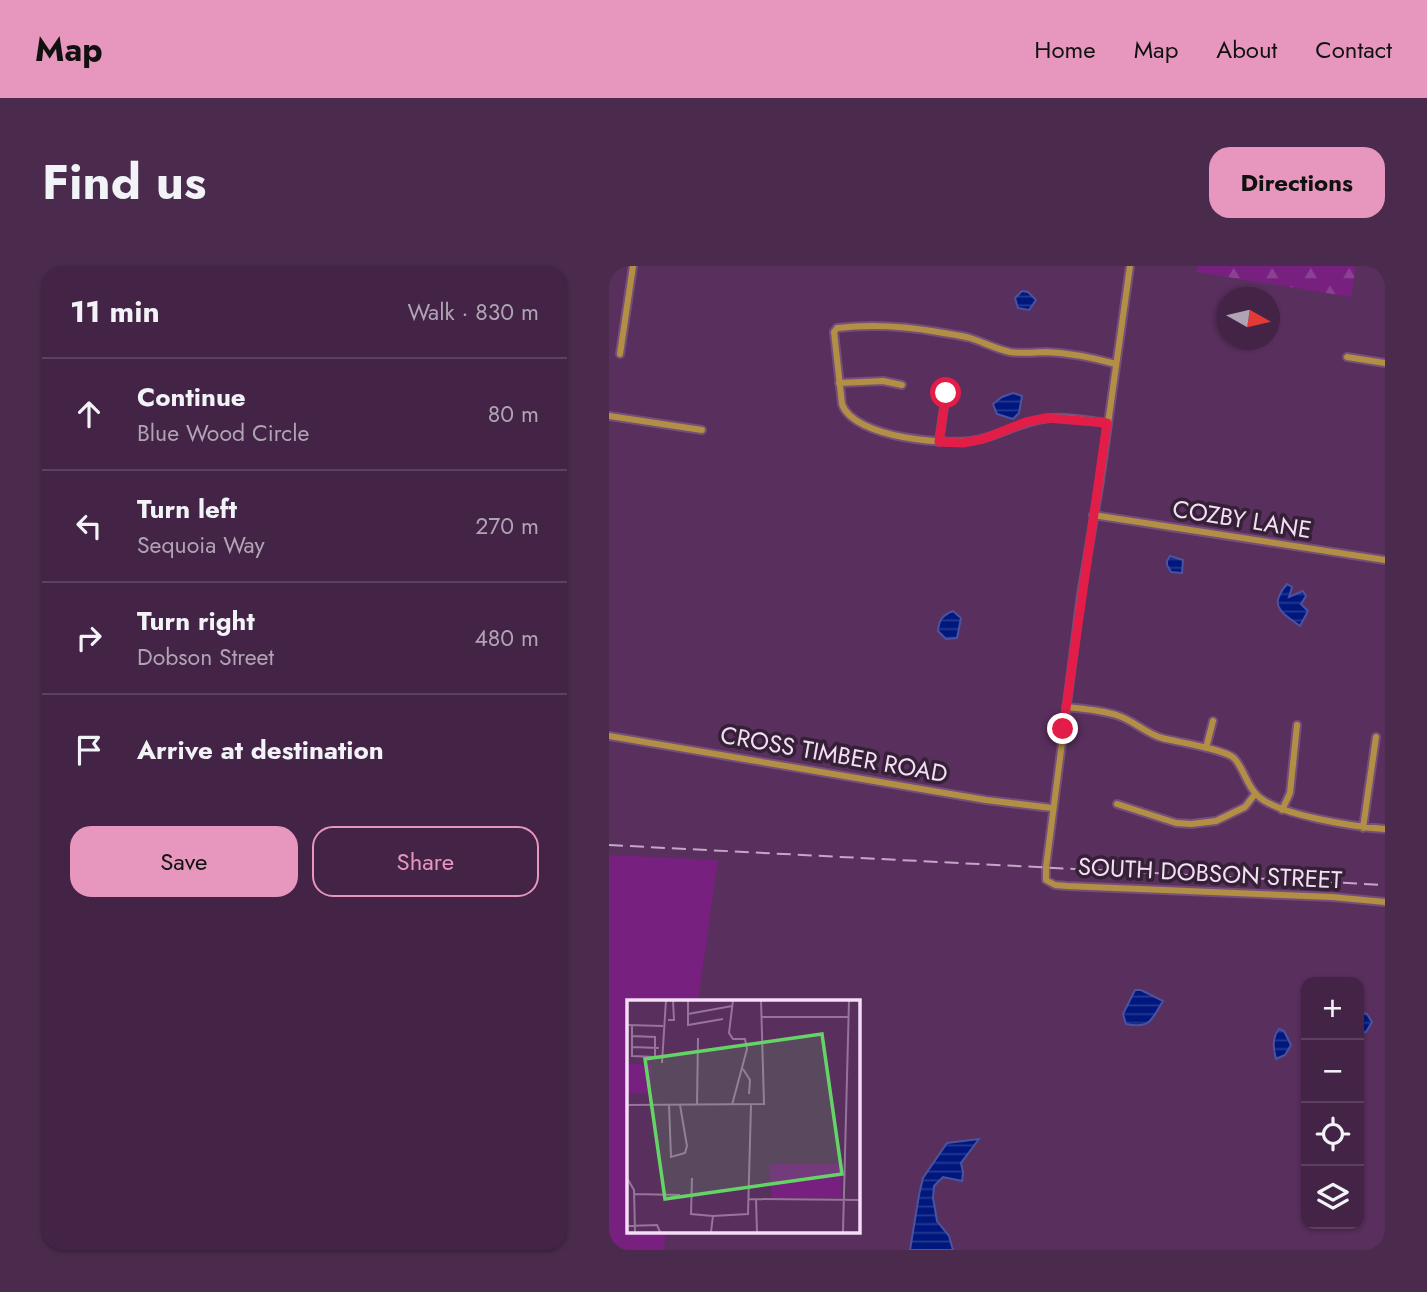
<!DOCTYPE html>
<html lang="en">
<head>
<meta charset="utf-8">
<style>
  body { margin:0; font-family:Jost,sans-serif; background:#4a2b4d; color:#f1f3f6 }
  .controls { position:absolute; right:21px; bottom:21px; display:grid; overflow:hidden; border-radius:14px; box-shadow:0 2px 5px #0004 }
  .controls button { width:63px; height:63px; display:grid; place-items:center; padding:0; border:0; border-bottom:2px solid #5b405f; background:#432346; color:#f1f3f6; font:35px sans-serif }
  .compass { position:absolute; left:608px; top:21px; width:63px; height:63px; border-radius:50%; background:#432346; box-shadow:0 2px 5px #0004; rotate:98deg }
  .stop { position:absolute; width:21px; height:21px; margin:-16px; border:5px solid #e11d48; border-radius:50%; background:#fff }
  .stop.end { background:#e11d48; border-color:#fff; box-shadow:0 2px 7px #0008 }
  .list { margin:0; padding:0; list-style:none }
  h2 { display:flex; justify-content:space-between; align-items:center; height:91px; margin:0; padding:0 28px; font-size:30px }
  h2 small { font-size:23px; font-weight:400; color:#afa4b3 }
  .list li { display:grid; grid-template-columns:46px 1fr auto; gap:21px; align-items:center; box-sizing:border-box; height:112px; padding:0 28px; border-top:2px solid #5b405f }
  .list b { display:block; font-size:26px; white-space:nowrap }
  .list p { margin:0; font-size:23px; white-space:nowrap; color:#afa4b3 }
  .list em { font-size:23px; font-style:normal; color:#afa4b3 }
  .actions { display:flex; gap:14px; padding:21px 28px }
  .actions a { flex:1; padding:16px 0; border:2px solid #e797bd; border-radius:21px; text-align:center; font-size:24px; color:#e797bd }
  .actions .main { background:#e797bd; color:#111 }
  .icon { flex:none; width:38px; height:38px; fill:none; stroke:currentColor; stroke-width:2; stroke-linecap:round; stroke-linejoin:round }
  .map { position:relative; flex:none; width:776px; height:984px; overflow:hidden; border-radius:21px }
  header { display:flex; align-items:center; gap:42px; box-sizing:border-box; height:98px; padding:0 35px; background:#e797bd; color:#111 }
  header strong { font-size:33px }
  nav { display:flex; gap:38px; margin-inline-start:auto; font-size:24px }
  .intro { display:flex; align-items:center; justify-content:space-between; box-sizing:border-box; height:168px; padding:0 42px }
  h1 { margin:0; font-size:49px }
  .button { padding:18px 32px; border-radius:21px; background:#e797bd; color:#111; font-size:24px; font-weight:700 }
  main { display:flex; gap:42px; padding:0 42px }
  aside { flex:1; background:#432346; border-radius:21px; box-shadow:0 2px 5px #0004 }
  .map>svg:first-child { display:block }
</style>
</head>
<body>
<header>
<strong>Map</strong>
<nav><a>Home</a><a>Map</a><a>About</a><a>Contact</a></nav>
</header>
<div class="intro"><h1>Find us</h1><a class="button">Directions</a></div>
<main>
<aside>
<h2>11 min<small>Walk · 830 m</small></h2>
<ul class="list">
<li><svg class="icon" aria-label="ahead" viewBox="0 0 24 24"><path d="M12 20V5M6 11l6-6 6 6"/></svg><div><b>Continue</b><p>Blue Wood Circle</p></div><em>80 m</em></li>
<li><svg class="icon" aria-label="left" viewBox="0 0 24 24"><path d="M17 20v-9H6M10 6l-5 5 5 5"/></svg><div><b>Turn left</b><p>Sequoia Way</p></div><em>270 m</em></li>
<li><svg class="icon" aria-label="right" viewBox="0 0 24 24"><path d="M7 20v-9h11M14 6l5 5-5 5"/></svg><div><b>Turn right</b><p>Dobson Street</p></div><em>480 m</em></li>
<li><svg class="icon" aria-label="arrive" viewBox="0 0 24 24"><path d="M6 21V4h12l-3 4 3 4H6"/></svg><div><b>Arrive at destination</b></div></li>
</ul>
<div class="actions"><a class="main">Save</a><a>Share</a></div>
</aside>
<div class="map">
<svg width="776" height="984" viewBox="0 0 776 984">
  <defs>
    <pattern id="forest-firs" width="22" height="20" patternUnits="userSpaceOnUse" patternTransform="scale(1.75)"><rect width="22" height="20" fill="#772080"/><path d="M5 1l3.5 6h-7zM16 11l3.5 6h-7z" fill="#8b4093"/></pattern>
    <pattern id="water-rules" width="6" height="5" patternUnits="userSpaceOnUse" patternTransform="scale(1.75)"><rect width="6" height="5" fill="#00187d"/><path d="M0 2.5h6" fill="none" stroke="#263990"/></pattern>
  </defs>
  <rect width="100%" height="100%" fill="#592f5d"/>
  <path fill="#772080" d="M 0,589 L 109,594 L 89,735 L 19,736 L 19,965 L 57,965 L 55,984 L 0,984 Z"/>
  <path fill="url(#forest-firs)" d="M 589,0 L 747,0 L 742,31 L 588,6 Z"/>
  <path fill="url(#water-rules)" stroke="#4a53a2" stroke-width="2" d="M 413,25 L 419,26 L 427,34 L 420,44 L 409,42 L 406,32 Z
    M 404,127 L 413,130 L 410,147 L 404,153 L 388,148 L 384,138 L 393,131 Z
    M 561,290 L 574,294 L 573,307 L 562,306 L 558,299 L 558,295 Z
    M 678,318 L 683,321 L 680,331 L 694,325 L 697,330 L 692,338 L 699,345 L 691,360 C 672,346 659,340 678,318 Z
    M 344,345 L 352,352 L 348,372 L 337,373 L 329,365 C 330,353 334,349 344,345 Z
    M 526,724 L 532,724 L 554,735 C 542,754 542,763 517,758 L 514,748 Z
    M 751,746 L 758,748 L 763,756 L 757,766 L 750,767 Z
    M 670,763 L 675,765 L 682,779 L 676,789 L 667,793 C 664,782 663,772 670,763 Z
    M 370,873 L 352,897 L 354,906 L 353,915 L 334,911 L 325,920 L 324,932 L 328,955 L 340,970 L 344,984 L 301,984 L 310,929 L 314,912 L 338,877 Z"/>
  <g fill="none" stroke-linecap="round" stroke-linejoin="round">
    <defs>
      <path id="minor" d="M 521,0 L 491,215 L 472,329 L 437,601 L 437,614 L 446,619 L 458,620 L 723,631 L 776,636
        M 11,88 L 24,0
        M 738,91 L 776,97
        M 230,117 L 274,115 L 293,119
        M 0,150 L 93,164
        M 498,157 C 478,155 454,149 434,153 C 412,156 393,168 372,173 C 342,181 244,172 233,138 L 225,66 L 228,62 C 263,58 295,60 329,66 C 340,68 351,69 361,72 C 374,76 387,83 401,86 C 414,88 426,86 438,86 C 461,87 485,92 507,98
        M 330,176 L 337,127
        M 484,249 L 776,294
        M 457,441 C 474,443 493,444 510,450 C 525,455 538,468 553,472 C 568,476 615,483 625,492 C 634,501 638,520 648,529 C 667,549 747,561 776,563
        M 0,470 L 377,534 L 443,542
        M 597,482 L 604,455
        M 508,538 L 567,557 L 582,558 L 607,555 L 636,541 L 646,528
        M 673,544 L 681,527 L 688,459
        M 754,562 L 767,471"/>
    </defs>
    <use href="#minor" stroke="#754e79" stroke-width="10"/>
    <use href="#minor" stroke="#b28f44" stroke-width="6"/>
    <path stroke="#c5a7c8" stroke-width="2" stroke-dasharray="14 7" stroke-linecap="butt" d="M 0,579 L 776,619"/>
  </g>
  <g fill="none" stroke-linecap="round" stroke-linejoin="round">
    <path stroke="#e11d48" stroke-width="9" d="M 337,127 L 330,176 L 354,177 L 374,173 L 417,156 L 437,152 L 498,157 L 454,463"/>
  </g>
  <g text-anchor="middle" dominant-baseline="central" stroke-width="7" stroke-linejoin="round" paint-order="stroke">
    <g font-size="24" fill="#f5dcf7" stroke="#342135">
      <text transform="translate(633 253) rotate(9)">COZBY LANE</text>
      <text transform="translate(225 488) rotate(10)">CROSS TIMBER ROAD</text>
      <text transform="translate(601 607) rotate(3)">SOUTH DOBSON STREET</text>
    </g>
  </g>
  <g transform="translate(18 734)">
    <rect width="233" height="233" fill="#592f5d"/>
    <path d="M 142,164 L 215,164 L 214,198 L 145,198 Z" fill="#772080"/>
    <path d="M 0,64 L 24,64 L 24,93 L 0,93 Z" fill="#772080"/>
    <path fill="none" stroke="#97749b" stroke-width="2" d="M 61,0 L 61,25 L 96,19M 61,14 L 105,6M 134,17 L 222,17M 41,20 L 47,20 L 46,0M 0,25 L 36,26M 5,36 L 28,37 L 28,57 L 5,56 L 5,26M 5,47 L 32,48M 35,63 L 39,0M 116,69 L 123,80 L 122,94M 0,105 L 137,104 L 134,0M 42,105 L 44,157 L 58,153 L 60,146 L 53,105M 70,105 L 71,38M 105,105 L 120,49 L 118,39 L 106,39 L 102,33 L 106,0M 0,178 L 7,190 L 8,232M 65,178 L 64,214 L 86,216M 7,194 L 53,195M 122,199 L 233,200M 129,199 L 130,232M 0,226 L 30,225 L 33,232M 84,232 L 86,216 L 121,214 L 124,105M 216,232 L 222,0"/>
    <path fill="#65d467" fill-opacity="0.15" stroke="#65d467" stroke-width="3.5" d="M 195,34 L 215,174 L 38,199 L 18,59 Z"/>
    <rect width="233" height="233" fill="none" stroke="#f5dcf7" stroke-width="3.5"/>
  </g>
</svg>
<div class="controls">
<button>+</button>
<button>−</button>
<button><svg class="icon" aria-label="locate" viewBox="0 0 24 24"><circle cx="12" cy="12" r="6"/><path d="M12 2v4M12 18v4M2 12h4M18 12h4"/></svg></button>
<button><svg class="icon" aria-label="layers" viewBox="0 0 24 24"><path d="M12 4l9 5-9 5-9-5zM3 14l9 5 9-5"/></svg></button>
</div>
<svg class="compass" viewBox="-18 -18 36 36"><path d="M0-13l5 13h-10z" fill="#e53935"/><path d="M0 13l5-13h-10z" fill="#afa4b3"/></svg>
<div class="stop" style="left:337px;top:127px"></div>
<div class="stop end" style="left:454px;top:463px"></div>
</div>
</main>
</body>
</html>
